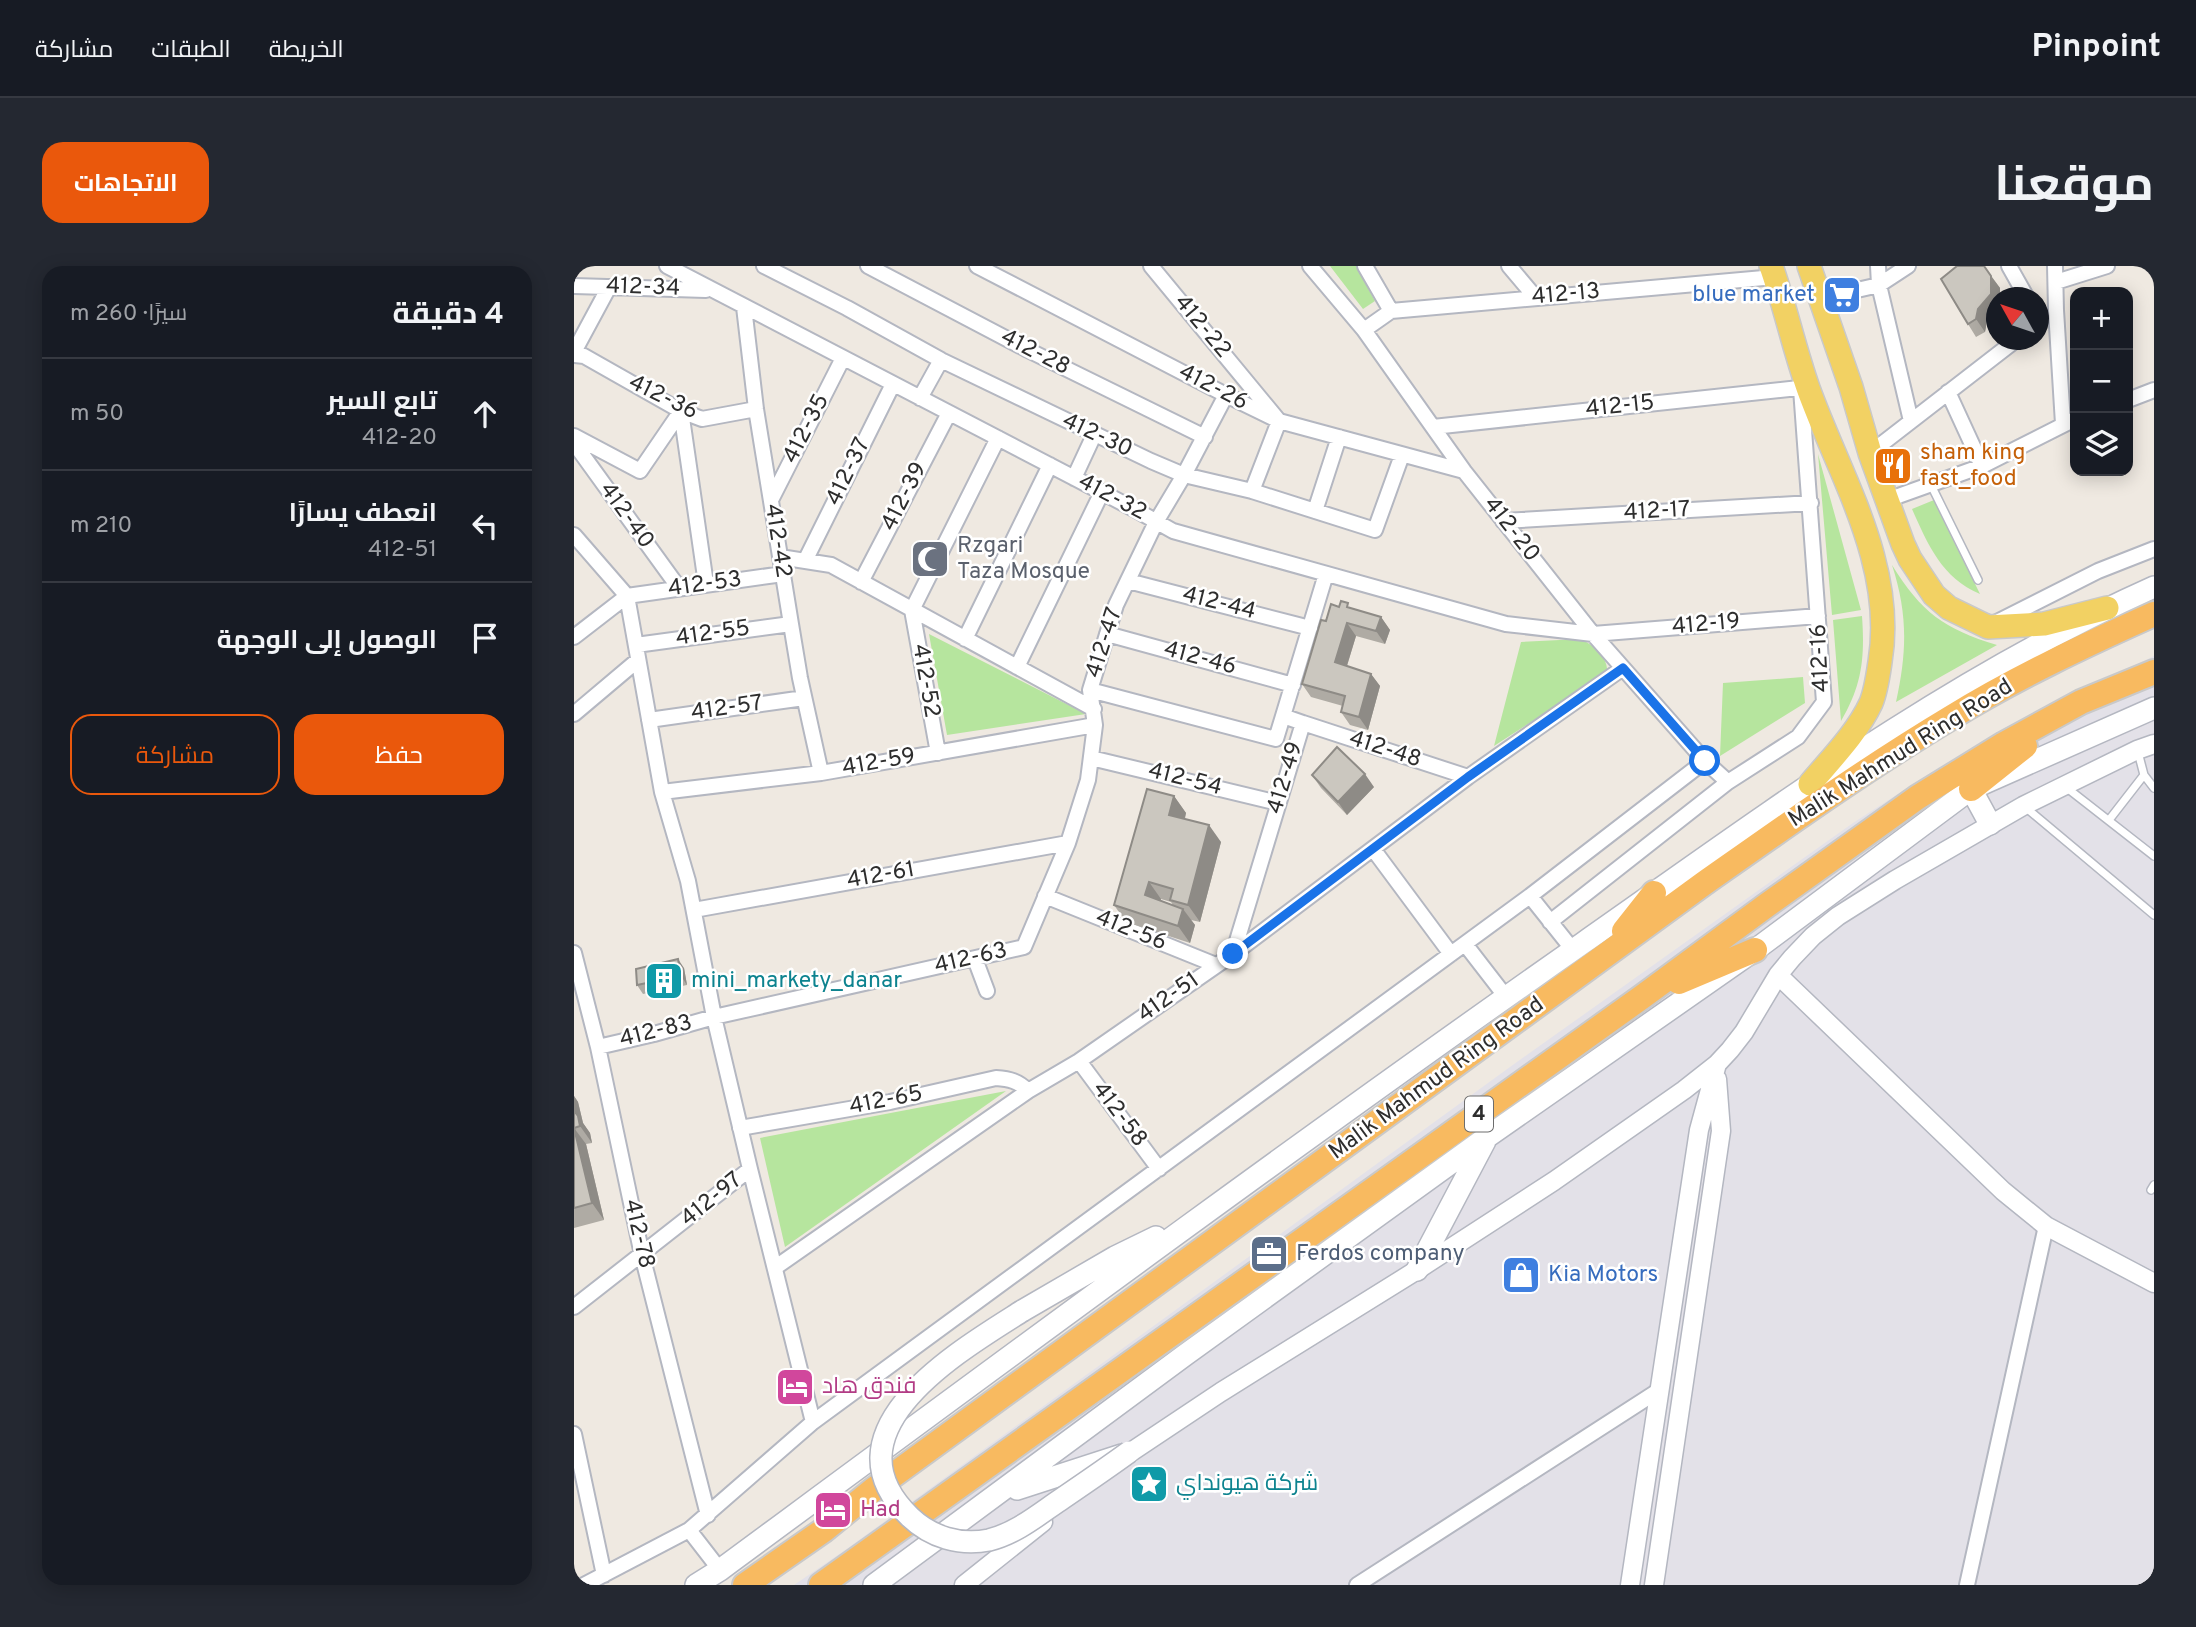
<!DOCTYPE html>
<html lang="ar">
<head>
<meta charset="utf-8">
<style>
  body { margin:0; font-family:Overpass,Cairo,sans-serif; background:#242831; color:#f1f3f6; direction:rtl }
  .controls { position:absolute; right:21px; top:21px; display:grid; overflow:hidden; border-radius:14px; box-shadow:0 4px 18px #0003 }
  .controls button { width:63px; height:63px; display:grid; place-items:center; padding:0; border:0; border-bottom:2px solid #363941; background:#171b24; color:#f1f3f6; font:35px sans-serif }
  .compass { position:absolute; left:1412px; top:21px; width:63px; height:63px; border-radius:50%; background:#171b24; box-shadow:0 4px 18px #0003; rotate:310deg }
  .stop { position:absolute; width:21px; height:21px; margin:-16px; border:5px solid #1a73e8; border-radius:50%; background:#fff }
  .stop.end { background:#1a73e8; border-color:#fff; box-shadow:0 2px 7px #0008 }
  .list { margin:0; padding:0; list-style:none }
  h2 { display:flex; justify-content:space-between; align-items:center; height:91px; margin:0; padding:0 28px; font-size:30px }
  h2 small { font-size:23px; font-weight:400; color:#9ea1a6 }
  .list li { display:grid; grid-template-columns:46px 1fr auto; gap:21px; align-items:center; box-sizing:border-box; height:112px; padding:0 28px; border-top:2px solid #363941 }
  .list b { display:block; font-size:26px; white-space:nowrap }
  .list p { margin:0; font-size:23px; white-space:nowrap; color:#9ea1a6 }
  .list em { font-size:23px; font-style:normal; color:#9ea1a6 }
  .actions { display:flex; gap:14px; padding:21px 28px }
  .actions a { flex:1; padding:16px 0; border:2px solid #ea580c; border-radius:21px; text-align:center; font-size:24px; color:#ea580c }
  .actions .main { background:#ea580c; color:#fff }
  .icon { flex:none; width:38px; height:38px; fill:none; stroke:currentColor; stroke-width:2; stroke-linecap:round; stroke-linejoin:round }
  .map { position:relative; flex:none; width:1580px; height:1319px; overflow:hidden; direction:ltr; border-radius:21px }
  header { display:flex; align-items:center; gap:42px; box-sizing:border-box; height:98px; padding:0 35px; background:#171b24; border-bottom:2px solid #363941 }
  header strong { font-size:33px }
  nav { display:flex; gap:38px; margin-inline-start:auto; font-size:24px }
  .intro { display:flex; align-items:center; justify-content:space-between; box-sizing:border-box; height:168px; padding:0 42px }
  h1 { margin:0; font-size:49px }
  .button { padding:18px 32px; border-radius:21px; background:#ea580c; color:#fff; font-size:24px; font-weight:700 }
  main { display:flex; gap:42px; padding:0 42px }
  aside { flex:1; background:#171b24; border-radius:21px; box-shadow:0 4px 18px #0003 }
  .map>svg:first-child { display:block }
</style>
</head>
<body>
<header>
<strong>Pinpoint</strong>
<nav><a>الخريطة</a><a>الطبقات</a><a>مشاركة</a></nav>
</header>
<div class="intro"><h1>موقعنا</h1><a class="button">الاتجاهات</a></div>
<main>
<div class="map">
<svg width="1580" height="1319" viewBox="0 0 1580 1319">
  <rect width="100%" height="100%" fill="#efe9e1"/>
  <path fill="#e3e1e8" d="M 1580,390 L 1580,1319 L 220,1319 L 274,1282 L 936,801 L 1279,557 L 1364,502 L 1454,450 Z"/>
  <path fill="#b6e59e" d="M 756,0 L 782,0 L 801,35 L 789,43 Z
    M 1244,188 L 1287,344 L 1258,349 Z
    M 1360,234 L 1406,328 C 1368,312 1354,279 1338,243 Z
    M 1318,299 C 1347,346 1370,363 1423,379 L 1322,436 C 1333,386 1334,348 1318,299 Z
    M 1288,350 C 1291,392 1288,419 1267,455 L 1259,354 Z
    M 355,368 L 512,448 L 373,469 Z
    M 1006,373 C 1019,378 1035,392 1033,407 L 920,480 L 947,376 Z
    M 1229,411 L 1231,437 L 1146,490 L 1149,417 Z
    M 432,825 L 211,981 L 186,872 Z"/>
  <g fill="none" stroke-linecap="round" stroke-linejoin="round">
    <defs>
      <path id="service" d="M 1357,219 L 1404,314
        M 1564,486 L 1570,509 L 1580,522
        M 1493,522 L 1580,590
        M 1450,540 L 1580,649
        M 1535,554 L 1570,509
        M 1577,924 L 1580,919"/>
      <path id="minor" d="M 93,0 L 560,243 L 599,265 L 932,358 L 1019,368 L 1244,350
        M 190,0 L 273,42 L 367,94 L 577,195 L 610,209 L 678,225 L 801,264 L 828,189
        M 294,0 L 454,84 L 631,171
        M 403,0 L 652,129 L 705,155 L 890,205
        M 577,0 L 705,155 L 678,225
        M 736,0 L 790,64 L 890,205 L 1019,368 L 1131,495 L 1154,516
        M 791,0 L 817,45
        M 935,0 L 962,32
        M 1304,0 L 1305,19 L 1337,155
        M 1435,0 L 1453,32
        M 1481,0 L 1482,44 L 1489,158
        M 1482,16 L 1533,0
        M 0,20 L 132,24
        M 1248,32 L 1305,19 L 1334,0
        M 170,41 L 182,143 L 217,358 L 226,412 L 247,507
        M 790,64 L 817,45 L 1201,11
        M 0,86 L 35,21
        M 0,89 L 10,90 L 107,145 L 128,153 L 182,143
        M 1374,126 L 1408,200
        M 346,132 L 367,94
        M 1554,134 L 1580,124
        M 107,145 L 132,318
        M 859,161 L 1234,121
        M 0,170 L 66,205 L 107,145
        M 0,177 L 105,322
        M 1296,187 L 1442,74
        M 500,212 L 520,169
        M 197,234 L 269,92
        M 1313,234 L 1408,200 L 1501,153
        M 741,245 L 765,171
        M 929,255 L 1237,237
        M 0,269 L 53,330 L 88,526 L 114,615 L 140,751 L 176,903 L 239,1156
        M 206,291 L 257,299 L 520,443
        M 231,295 L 319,118
        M 554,315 L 736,362
        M 287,316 L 375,147
        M 53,330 L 209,308
        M 1423,356 L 1524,305 L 1580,283
        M 533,368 L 719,419
        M 0,371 L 53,330
        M 391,373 L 476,199
        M 62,379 L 217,358
        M 443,401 L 528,226
        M 516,424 L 702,473 L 709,450
        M 0,448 L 64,394
        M 75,454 L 230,432
        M 729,457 L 894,511
        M 364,487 L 338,344 L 424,172
        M 517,492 L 704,537
        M 88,526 L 247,507 L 521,459
        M 799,583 L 877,688
        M 471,630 L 642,699
        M 956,630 L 999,684
        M 120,644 L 494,577
        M 976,656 L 1154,516 L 1224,471 L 1250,436 L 1227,123
        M 891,678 L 932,731
        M 0,687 L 24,781 L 68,989 L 134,1249
        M 659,688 L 729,457 L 709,450 L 752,308
        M 401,693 L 413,725
        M 24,781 L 80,768 L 140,751 L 450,681 L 494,577 L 514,514 L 521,459 L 516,424 L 542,339 L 582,256 L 610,209 L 652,129
        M 505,795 L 585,903
        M 166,862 L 316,836 L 422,812 C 436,813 444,815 454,825
        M 202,1001 L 454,825 L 505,795 L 659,688 L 894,511 L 1049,402
        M 0,1041 L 176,903
        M 0,1168 L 30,1309
        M 115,1264 L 146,1304
        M 10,1319 L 115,1264 L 239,1156 L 956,630 L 1131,495
        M 783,1319 L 1087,1123
        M 1393,1319 L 1472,960"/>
      <path id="tertiary" d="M 1204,709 L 1429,925 L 1472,960 L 1580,1017
        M 545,1194 L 647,1126 L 843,1004 L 980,915 L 1110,824 L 1143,798 L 1156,784 L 1170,766 L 1204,709 L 1218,692 L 1239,670 L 1264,650 L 1321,614 L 1449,540 L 1563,484 L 1580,478
        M 390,1319 L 469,1256
        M 1056,1319 L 1125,864 L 1143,798
        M 1080,1319 L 1147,865 L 1143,813"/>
      <path id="secondary" d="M 1397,523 L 1416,558
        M 843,1004 L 911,875
        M 448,1045 L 541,991 L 582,971
        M 443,1223 L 548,1189
        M 122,1319 L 146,1304 C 432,1093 718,881 1009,677 C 1193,548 1374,413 1580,321
        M 300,1319 L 611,1089 L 913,871 L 1181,684 L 1397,523 L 1580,442"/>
      <path id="primary" d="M 1197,0 C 1211,40 1220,82 1234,122 C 1266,211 1322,299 1306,396 C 1304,410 1302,425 1297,437 C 1283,467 1257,493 1236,518
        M 1235,0 L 1277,121 L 1296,187 L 1329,278 L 1336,293 L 1360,329 L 1375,342 L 1414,361 L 1470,358 L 1533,342"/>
      <path id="trunk" d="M 1397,523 L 1451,480
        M 1050,665 L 1080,627
        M 1105,716 L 1181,684
        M 171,1319 L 250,1264 L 299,1224 L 1129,618 C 1210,561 1291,503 1376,452 C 1441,412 1511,379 1580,348
        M 247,1319 L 1068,731 L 1193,639 L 1344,531 L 1430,478 L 1507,436 L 1580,406"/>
    </defs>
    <use href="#service" stroke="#b4b7c1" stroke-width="10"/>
    <use href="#minor" stroke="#b4b7c1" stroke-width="18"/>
    <use href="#tertiary" stroke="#b4b7c1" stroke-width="21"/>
    <use href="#secondary" stroke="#b4b7c1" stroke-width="24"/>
    <use href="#primary" stroke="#c9c9c9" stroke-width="26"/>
    <use href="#trunk" stroke="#c9c9c9" stroke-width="28"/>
    <use href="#service" stroke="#fff" stroke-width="7"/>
    <use href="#minor" stroke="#fff" stroke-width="14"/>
    <use href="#tertiary" stroke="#fff" stroke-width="18"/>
    <use href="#secondary" stroke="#fff" stroke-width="21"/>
    <use href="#primary" stroke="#f2d163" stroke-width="23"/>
    <use href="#trunk" stroke="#f8ba60" stroke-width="24"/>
    <defs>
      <path id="secondary-bridge" d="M 448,1045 C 385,1085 247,1165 336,1251 C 357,1271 386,1280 415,1274 C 443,1267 465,1248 489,1232 C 511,1217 533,1202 555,1186"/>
    </defs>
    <use href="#secondary-bridge" stroke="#b4b7c1" stroke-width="24" stroke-linecap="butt"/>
    <use href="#secondary-bridge" stroke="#fff" stroke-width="21"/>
  </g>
  <path fill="#afaba4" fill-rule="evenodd" d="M 1410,0 L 1426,22 L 1426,32 L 1423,32 L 1423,45 L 1413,55 L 1411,66 L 1402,71 L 1394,58 Z
    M 765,341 L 778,342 L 807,351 L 816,364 L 811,378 L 782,370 L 773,400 L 797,408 L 806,420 L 794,464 L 776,459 L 767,446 L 769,440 L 737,431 L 728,418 L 752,355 Z
    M 738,509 L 800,521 L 773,549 L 747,522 Z
    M 600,530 L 612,547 L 611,553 L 647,576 L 626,656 L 617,654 L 621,659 L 616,677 L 552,656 L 540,639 ZM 587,633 L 597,636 L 599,639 L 586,634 Z
    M 110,702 L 113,719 L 69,728 L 63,719 Z
    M 0,830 L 4,836 L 9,857 L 16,867 L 18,877 L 12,878 L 30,954 L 0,962 Z"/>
  <path fill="#8e8b86" d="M 1417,10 L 1426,22 L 1426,32 L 1423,32 L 1423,45 L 1413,55 L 1411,66 L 1402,53 L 1404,43 Z
    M 807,351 L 816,364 L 811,378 L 802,365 Z
    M 773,357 L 782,370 L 770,409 L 761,396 Z
    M 797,408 L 806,420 L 794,464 L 785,451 Z
    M 791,508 L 800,521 L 773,549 L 764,536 Z
    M 600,530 L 612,547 L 607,566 L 595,549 Z
    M 635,559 L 647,576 L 626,656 L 614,639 Z
    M 575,616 L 587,633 L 583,646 L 571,629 Z
    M 609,643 L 621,659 L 616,677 L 604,660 Z
    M 104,693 L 110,702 L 113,719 L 107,710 Z
    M 0,830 L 4,836 L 9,857 L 16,867 L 18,877 L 6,860 L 0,845 Z
    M 0,862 L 12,878 L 30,954 L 18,937 Z"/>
  <path fill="#cbc7bf" stroke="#8e8b86" stroke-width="2" d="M 1383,0 L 1410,0 L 1417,10 L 1417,28 L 1404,43 L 1402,53 L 1394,58 L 1367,13 Z
    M 767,335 L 774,337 L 773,341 L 807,351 L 802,365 L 773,357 L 761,396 L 797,408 L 785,451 L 767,446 L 771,430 L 728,418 L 747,354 L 752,355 L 757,338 L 765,341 Z
    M 763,481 L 791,508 L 764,536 L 738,509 Z
    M 573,523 L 600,530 L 595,549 L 635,559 L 614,639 L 596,634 L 599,623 L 575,616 L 571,629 L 609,643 L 604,660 L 540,639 Z
    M 104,693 L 107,710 L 63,719 L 62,703 Z
    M 0,845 L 4,850 L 6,860 L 0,862 L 18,937 L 0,942 Z"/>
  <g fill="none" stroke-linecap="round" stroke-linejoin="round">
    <path stroke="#1a73e8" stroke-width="9" d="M 659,688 L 894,511 L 1049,402 L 1131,495"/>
  </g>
  <defs>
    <symbol id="supermarket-square" viewBox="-11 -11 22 22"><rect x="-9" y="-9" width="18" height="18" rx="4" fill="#3f7fe0" stroke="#fff"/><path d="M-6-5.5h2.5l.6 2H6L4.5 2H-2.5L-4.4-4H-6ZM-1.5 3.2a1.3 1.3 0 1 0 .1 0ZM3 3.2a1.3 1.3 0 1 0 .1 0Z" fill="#fff"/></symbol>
    <symbol id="restaurant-square" viewBox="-11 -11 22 22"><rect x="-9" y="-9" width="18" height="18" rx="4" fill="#e8710a" stroke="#fff"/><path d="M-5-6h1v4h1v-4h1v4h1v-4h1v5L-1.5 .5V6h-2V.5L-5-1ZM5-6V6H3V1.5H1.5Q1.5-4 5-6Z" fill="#fff"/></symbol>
    <symbol id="mosque-square" viewBox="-11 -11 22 22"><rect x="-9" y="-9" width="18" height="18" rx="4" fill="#6b7280" stroke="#fff"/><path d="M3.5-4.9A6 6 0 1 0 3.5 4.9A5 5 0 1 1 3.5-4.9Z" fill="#fff"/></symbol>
    <symbol id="building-square" viewBox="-11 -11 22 22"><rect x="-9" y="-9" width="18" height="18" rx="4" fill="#0f9aa8" stroke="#fff"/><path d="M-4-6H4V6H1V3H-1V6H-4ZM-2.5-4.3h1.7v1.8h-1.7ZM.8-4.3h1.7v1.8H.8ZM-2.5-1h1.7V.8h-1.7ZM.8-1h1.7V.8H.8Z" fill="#fff"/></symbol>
    <symbol id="office-square" viewBox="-11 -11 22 22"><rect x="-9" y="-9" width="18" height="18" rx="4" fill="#5c6f8a" stroke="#fff"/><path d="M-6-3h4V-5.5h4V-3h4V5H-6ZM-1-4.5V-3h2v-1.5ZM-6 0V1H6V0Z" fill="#fff"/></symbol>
    <symbol id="shop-square" viewBox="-11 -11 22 22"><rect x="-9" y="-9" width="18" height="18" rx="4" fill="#3f7fe0" stroke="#fff"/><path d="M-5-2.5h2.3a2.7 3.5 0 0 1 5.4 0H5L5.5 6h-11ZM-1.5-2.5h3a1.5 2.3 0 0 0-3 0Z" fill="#fff"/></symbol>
    <symbol id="hotel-square" viewBox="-11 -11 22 22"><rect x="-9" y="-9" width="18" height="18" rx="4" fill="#d1479c" stroke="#fff"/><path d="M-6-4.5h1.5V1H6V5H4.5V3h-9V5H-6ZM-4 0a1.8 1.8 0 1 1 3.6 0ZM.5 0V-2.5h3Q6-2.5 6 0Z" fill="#fff"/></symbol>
    <symbol id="sight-square" viewBox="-11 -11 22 22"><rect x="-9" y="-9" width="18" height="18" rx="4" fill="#0f9aa8" stroke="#fff"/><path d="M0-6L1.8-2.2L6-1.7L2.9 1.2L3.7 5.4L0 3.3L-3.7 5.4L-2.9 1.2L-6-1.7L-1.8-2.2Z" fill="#fff"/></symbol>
  </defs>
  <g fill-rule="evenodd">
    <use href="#supermarket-square" x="1246" y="7" width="44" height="44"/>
    <use href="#restaurant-square" x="1297" y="178" width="44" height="44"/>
    <use href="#mosque-square" x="334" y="271" width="44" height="44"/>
    <use href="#building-square" x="68" y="693" width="44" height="44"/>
    <use href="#office-square" x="673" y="966" width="44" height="44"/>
    <use href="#shop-square" x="925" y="987" width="44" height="44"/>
    <use href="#hotel-square" x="199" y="1099" width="44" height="44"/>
    <use href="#sight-square" x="553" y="1196" width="44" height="44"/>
    <use href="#hotel-square" x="237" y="1222" width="44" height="44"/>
  </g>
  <g text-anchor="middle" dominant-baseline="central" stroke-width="5" stroke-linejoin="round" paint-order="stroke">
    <rect fill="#fff" stroke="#6d6d6d" stroke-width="2" x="891" y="830.5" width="28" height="35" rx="5"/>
    <g font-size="21" font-weight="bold" fill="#2e2e2e">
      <text x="905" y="848">4</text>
    </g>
    <g font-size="23" fill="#2e2e2e" stroke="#fff">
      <text transform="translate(69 22) rotate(2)">412-34</text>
      <text transform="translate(992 29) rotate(-5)">412-13</text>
      <text transform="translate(628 61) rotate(50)">412-22</text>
      <text transform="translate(461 87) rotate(27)">412-28</text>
      <text transform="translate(639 122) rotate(27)">412-26</text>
      <text transform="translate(89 132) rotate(26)">412-36</text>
      <text transform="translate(1046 141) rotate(-6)">412-15</text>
      <text transform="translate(233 163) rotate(-63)">412-35</text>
      <text transform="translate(523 170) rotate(25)">412-30</text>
      <text transform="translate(275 206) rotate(-64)">412-37</text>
      <text transform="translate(331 231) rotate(-63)">412-39</text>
      <text transform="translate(538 232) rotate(28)">412-32</text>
      <text transform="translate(1083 246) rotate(-3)">412-17</text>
      <text transform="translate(52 250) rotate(54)">412-40</text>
      <text transform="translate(937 264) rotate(52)">412-20</text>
      <text transform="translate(203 275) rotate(81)">412-42</text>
      <text transform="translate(131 319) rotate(-8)">412-53</text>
      <text transform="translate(645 338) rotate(14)">412-44</text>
      <text transform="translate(1132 359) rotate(-5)">412-19</text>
      <text transform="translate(139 368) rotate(-8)">412-55</text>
      <text transform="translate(531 377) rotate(-72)">412-47</text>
      <text transform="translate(1247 392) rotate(-93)">412-16</text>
      <text transform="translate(626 393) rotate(15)">412-46</text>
      <text transform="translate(351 415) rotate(80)">412-52</text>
      <text transform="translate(153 443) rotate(-8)">412-57</text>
      <text transform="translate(811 484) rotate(18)">412-48</text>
      <text transform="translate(1327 488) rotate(-32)">Malik Mahmud Ring Road</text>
      <text transform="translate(305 497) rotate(-10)">412-59</text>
      <text transform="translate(712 512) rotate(-73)">412-49</text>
      <text transform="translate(611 514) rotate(14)">412-54</text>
      <text transform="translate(307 610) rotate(-10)">412-61</text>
      <text transform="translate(557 665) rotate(22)">412-56</text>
      <text transform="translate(397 693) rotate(-13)">412-63</text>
      <text transform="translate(595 732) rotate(-35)">412-51</text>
      <text transform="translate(82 766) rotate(-14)">412-83</text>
      <text transform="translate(863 813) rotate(-36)">Malik Mahmud Ring Road</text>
      <text transform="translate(312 835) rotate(-11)">412-65</text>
      <text transform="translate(545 849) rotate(53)">412-58</text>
      <text transform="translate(138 934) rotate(-39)">412-97</text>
      <text transform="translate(64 968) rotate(77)">412-78</text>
    </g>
    <g font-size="23" fill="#366cbe" stroke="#fff" text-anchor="end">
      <text x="1241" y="29">blue market</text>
      <text x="974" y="1009" text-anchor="start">Kia Motors</text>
    </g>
    <g font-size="23" fill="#c56008" stroke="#fff" text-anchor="start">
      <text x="1346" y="187">sham king<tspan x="1346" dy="26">fast_food</tspan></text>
    </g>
    <g font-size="23" fill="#5b616d" stroke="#fff" text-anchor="start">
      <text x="383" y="280">Rzgari<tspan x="383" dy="26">Taza Mosque</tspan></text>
    </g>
    <g font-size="23" fill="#0d838f" stroke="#fff" text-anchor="start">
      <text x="117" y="715">mini_markety_danar</text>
      <text x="602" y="1218">شركة هيونداي</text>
    </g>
    <g font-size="23" fill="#4e5e75" stroke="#fff" text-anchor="start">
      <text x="722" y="988">Ferdos company</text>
    </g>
    <g font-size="23" fill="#b23c85" stroke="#fff" text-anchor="start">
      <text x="248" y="1121">فندق هاد</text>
      <text x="286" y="1244">Had</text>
    </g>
  </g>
</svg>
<div class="controls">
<button>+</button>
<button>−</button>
<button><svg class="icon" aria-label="layers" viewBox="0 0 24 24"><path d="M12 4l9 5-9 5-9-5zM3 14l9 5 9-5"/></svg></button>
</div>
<svg class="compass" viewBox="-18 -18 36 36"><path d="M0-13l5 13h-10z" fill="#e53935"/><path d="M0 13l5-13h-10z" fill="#9ea1a6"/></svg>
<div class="stop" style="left:1131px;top:495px"></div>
<div class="stop end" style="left:659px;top:688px"></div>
</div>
<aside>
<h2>4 دقيقة<small>سيرًا · 260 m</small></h2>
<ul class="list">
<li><svg class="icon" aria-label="ahead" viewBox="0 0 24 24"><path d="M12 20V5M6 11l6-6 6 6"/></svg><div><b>تابع السير</b><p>412-20</p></div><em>50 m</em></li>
<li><svg class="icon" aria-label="left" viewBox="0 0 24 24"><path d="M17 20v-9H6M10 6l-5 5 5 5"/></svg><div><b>انعطف يسارًا</b><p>412-51</p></div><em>210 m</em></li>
<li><svg class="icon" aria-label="arrive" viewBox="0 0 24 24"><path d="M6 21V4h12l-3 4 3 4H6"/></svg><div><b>الوصول إلى الوجهة</b></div></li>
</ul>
<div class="actions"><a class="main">حفظ</a><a>مشاركة</a></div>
</aside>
</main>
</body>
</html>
